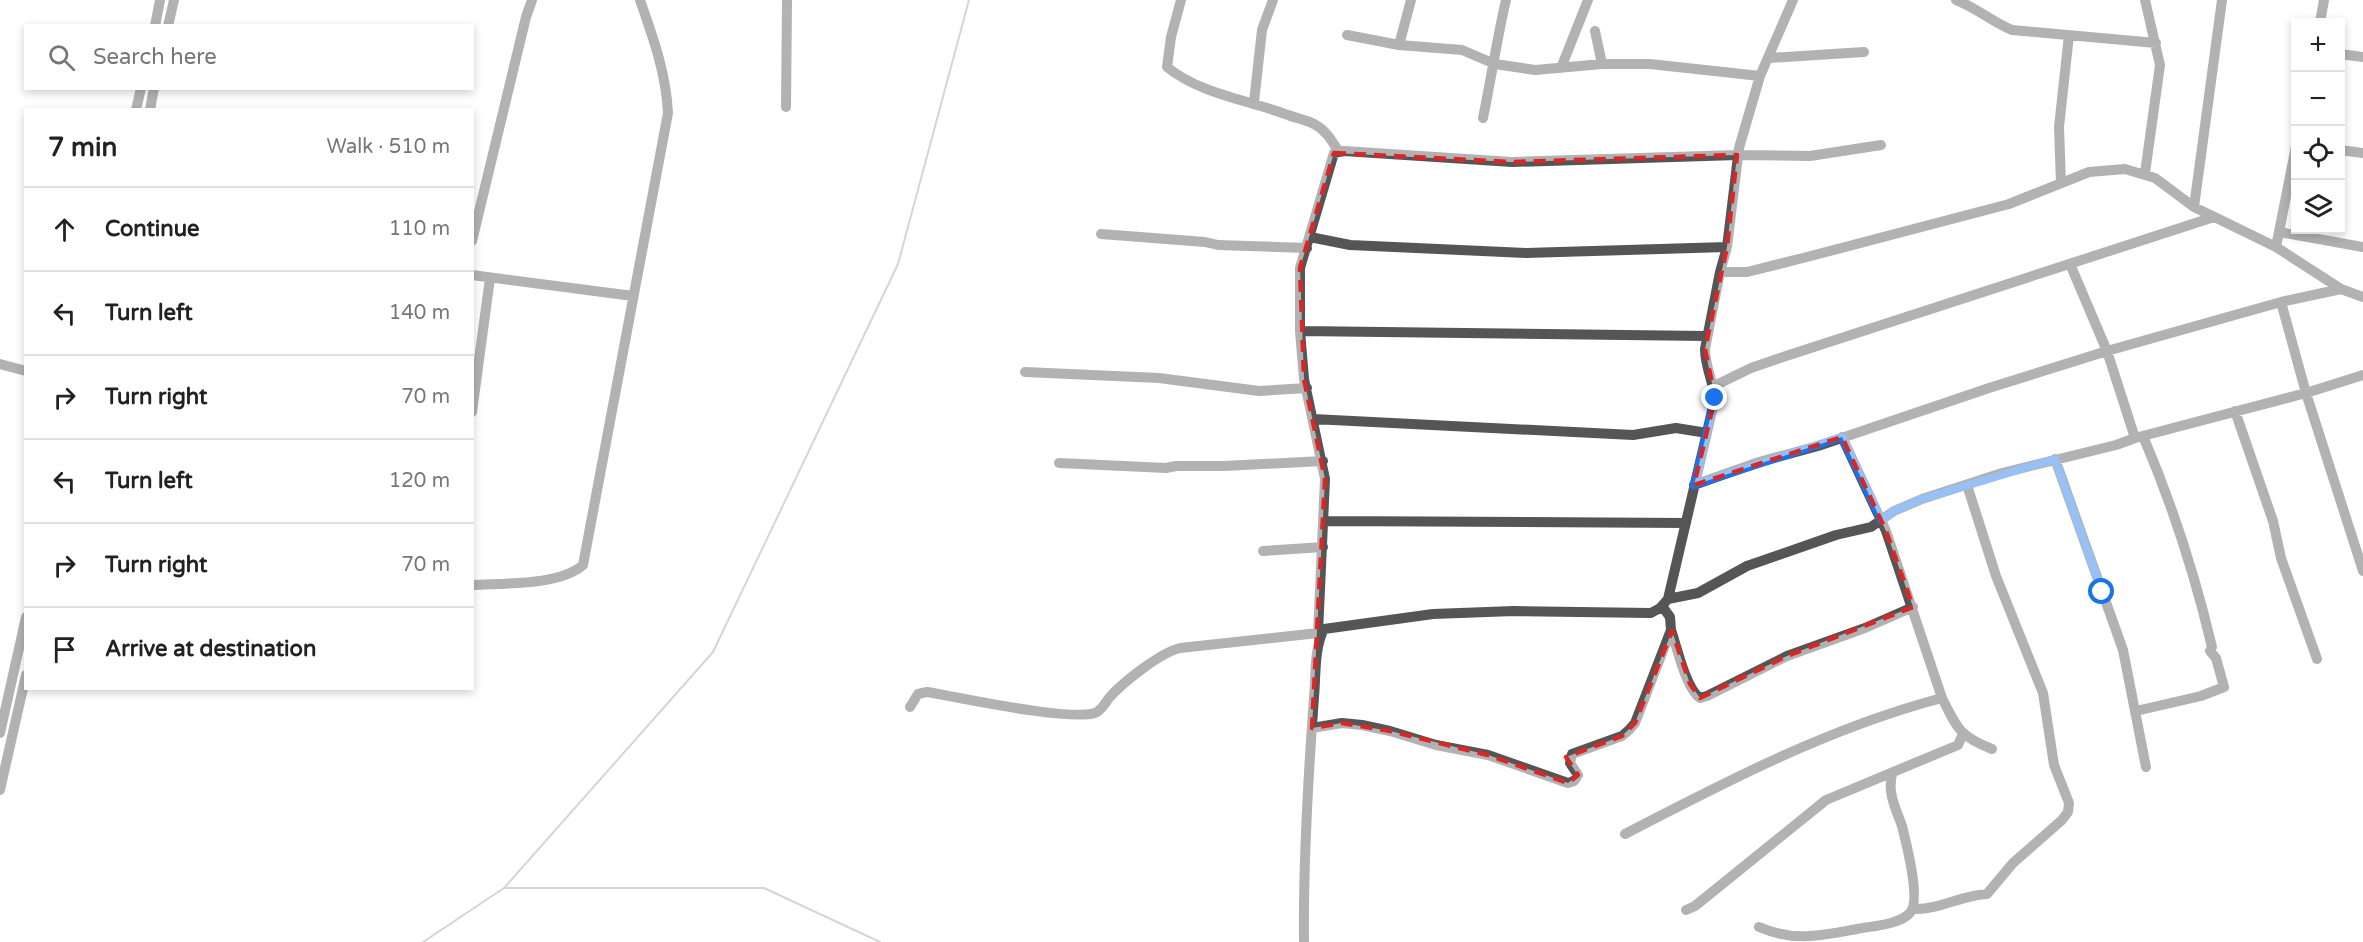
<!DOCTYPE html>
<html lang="en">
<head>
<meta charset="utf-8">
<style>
  body { margin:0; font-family:"Varela Round",sans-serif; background:#f6f6f6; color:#222 }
  .controls { position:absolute; right:18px; top:18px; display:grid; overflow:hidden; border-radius:0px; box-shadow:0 3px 9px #0003 }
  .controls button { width:54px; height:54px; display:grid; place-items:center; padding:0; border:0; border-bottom:2px solid #e0e0e0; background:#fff; color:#222; font:30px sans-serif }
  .stop { position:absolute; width:18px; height:18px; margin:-14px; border:4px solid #1a73e8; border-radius:50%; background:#fff }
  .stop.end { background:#1a73e8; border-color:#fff; box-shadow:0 2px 6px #0008 }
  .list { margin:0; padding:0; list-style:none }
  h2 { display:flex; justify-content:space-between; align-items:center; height:78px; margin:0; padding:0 24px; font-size:26px }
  h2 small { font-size:20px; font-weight:400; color:#767676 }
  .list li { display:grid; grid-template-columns:39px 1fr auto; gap:18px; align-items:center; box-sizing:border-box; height:84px; padding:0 24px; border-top:2px solid #e0e0e0 }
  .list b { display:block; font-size:22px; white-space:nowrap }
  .list em { font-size:20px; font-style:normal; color:#767676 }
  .icon { flex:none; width:33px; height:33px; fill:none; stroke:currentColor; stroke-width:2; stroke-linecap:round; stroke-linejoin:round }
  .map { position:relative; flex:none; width:2363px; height:942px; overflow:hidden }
  .search { position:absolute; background:#fff; box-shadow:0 3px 9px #0003; left:24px; top:24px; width:450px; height:66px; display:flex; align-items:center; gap:15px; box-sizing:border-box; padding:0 21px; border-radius:0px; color:#767676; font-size:22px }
  .panel { position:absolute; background:#fff; box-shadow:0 3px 9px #0003; left:24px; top:108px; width:450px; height:582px; border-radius:0px }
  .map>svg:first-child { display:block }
</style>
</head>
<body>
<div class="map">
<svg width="2363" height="942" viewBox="0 0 2363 942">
  <rect width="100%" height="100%" fill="#fff"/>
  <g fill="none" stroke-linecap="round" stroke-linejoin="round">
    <path stroke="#a3a3a3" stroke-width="2" d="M 505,888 L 764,888 L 880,942
      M 423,942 L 504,888 L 713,652 L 898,264 L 969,0"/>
    <path stroke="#555" stroke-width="10" d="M 1181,0 L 1171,37 L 1167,67 C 1200,94 1248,100 1288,115 C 1296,118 1306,120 1314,124 C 1326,130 1332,141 1339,152
      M 1956,0 C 1977,8 1992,22 2012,30 L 2156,43
      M 2320,22 L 2324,0
      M 155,26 L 160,0
      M 168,26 L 174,0
      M 1595,31 L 1602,64
      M 1347,35 L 1399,45 L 1462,50 L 1495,64 L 1535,70 L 1602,64 L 1650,64 L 1760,76
      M 1399,45 L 1411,0
      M 2340,54 L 2363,57
      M 1769,58 L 1864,52
      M 1561,68 L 1588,0
      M 1254,102 L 1262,30 L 1273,0
      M 786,107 L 787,0
      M 136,110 L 141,88
      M 150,110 L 154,88
      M 1483,118 C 1491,79 1497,39 1506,0
      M 2340,150 L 2363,153
      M 2145,173 L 2160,65 L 2145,0
      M 2061,183 L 2059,127 L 2069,35
      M 2194,207 L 2222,0
      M 2279,232 L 2363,247
      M 1101,234 L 1205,242 L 1218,245 L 1307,248
      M 1310,237 L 1350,245 L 1526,253 L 1727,247
      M 472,241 L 526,17 L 532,0
      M 2276,247 L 2296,146
      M 2070,264 L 2107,351 L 2135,438
      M 1720,272 L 1747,272 L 1803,258 L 2009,204 L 2089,172 L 2125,169 L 2155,178 L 2194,207 L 2276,247 L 2341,289 L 2363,297
      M 472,275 L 633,296
      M 2281,302 L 2306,393 L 2363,571
      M 1300,331 L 1706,336
      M 0,364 L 26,371
      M 1025,372 L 1159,378 L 1259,391 L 1307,388
      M 1714,386 L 1751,368 L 1786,356 L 2214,217
      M 2235,411 L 2273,521 L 2281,558 L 2317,659
      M 472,412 L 490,278
      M 1313,419 L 1633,435 L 1676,428 L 1707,433
      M 1842,437 L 1886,531 L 1942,698 C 1957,728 1960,737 1992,749
      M 2055,459 L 2123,650 L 2146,767
      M 1059,463 L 1166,468 L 1176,466 L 1224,466 L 1323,461
      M 1694,485 L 1759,462 L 1818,446 L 1989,388 L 2107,351 L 2281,302 L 2341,289
      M 1324,521 L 1686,523
      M 1263,551 L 1323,547
      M 472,585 C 504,583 559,586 583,565 L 668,113 C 666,73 653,37 640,0
      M 1668,599 L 1698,593 L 1747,566 L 1836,535 L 1871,527 L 1894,511 L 1922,499 L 2002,473 L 2116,445 L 2135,438 L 2306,393 L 2363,375
      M 1671,630 C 1677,647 1686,689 1700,698 L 1707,696 L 1787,656 L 1865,628 L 1913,607
      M 1321,635 L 1318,633 L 1325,479 L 1304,379 L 1300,331 L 1300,268 L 1334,153 L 1344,151 L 1512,162 L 1737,155 L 1810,156 L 1881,145
      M 910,707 L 918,694 L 927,692 C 957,697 1076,723 1097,712 C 1103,708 1105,703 1109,698 C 1123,682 1160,653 1180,648 L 1318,633
      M 2136,711 L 2201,696 L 2224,687 L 2216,658 L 2210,651 L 2212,647 C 2195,575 2172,504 2143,436
      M 1312,728 L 1342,723 L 1362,725 L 1390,731 L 1436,745 L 1488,755 L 1568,783 L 1574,781 L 1578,775 L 1570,763 L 1572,754 L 1622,736 L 1629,730 L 1635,723 L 1671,630 L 1670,617 L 1662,606
      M 0,733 L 26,617
      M 0,790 L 26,675
      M 1625,834 C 1727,781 1831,727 1942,698
      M 1914,909 C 1939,910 1962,895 1987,894 L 2013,863 L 2062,820 L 2068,812 L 2069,803 L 2054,765 L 2043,693 L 1996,576 L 1967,485
      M 1686,910 L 1695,906 L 1826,800 L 1958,745 L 1963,734
      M 1759,927 C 1794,942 1820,936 1857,929 C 1872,926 1897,925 1909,914 C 1922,903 1906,842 1902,826 C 1898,814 1892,803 1891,791 C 1890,785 1891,779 1892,773
      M 1304,942 C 1303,860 1308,779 1314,697 C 1316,676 1314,648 1324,629 L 1433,614 L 1514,611 L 1651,613 L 1660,608 L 1668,599 L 1715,398 C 1713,381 1705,367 1705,349 L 1720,272 L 1727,247 L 1739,148 L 1760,76 L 1793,0"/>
  </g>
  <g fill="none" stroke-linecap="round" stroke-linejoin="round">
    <path stroke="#1a73e8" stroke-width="8" d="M 1715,398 L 1694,485 L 1842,437 L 1881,520 L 1894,511 L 1922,499 L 2055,459 L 2102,592"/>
  </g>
  <path d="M0 0H2363V942H0ZM 1334,153 L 1512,162 L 1737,155 L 1727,247 L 1705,349 L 1715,398 L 1694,485 L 1842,437 L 1886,531 L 1913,607 L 1787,656 L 1700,698 L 1690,684 L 1672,631 L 1635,723 L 1622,736 L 1566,757 L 1578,775 L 1568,783 L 1488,755 L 1390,731 L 1342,723 L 1312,728 L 1325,479 L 1304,379 L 1300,268 Z" fill="#fff" fill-opacity=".55" fill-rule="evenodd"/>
  <path fill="none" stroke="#d62828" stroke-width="4.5" stroke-dasharray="12 8" stroke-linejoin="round" d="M 1334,153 L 1512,162 L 1737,155 L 1727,247 L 1705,349 L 1715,398 L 1694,485 L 1842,437 L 1886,531 L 1913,607 L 1787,656 L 1700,698 L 1690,684 L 1672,631 L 1635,723 L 1622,736 L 1566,757 L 1578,775 L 1568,783 L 1488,755 L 1390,731 L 1342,723 L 1312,728 L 1325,479 L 1304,379 L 1300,268 Z"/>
</svg>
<div class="controls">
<button>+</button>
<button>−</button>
<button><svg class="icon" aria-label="locate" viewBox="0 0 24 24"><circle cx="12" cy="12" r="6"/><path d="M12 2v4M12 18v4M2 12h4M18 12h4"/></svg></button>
<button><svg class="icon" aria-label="layers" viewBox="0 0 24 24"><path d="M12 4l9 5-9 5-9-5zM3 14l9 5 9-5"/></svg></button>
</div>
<div class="stop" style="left:2102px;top:592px"></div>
<div class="stop end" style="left:1715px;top:398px"></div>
<div class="search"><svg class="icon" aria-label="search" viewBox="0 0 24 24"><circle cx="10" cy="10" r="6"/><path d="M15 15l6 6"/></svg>Search here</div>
<section class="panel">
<h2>7 min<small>Walk · 510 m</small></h2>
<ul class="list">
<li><svg class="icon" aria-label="ahead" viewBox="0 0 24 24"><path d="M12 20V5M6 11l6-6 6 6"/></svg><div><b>Continue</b></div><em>110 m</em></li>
<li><svg class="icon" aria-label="left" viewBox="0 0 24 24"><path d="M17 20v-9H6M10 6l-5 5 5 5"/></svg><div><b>Turn left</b></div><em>140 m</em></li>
<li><svg class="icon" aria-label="right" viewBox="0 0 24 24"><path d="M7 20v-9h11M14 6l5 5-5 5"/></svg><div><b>Turn right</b></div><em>70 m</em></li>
<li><svg class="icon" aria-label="left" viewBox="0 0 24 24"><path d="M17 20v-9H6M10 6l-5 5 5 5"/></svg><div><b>Turn left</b></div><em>120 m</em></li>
<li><svg class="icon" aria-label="right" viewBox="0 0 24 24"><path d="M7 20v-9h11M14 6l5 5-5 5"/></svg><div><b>Turn right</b></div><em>70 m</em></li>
<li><svg class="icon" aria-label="arrive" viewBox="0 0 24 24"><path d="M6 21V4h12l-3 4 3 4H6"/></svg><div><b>Arrive at destination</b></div></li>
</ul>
</section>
</div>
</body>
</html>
